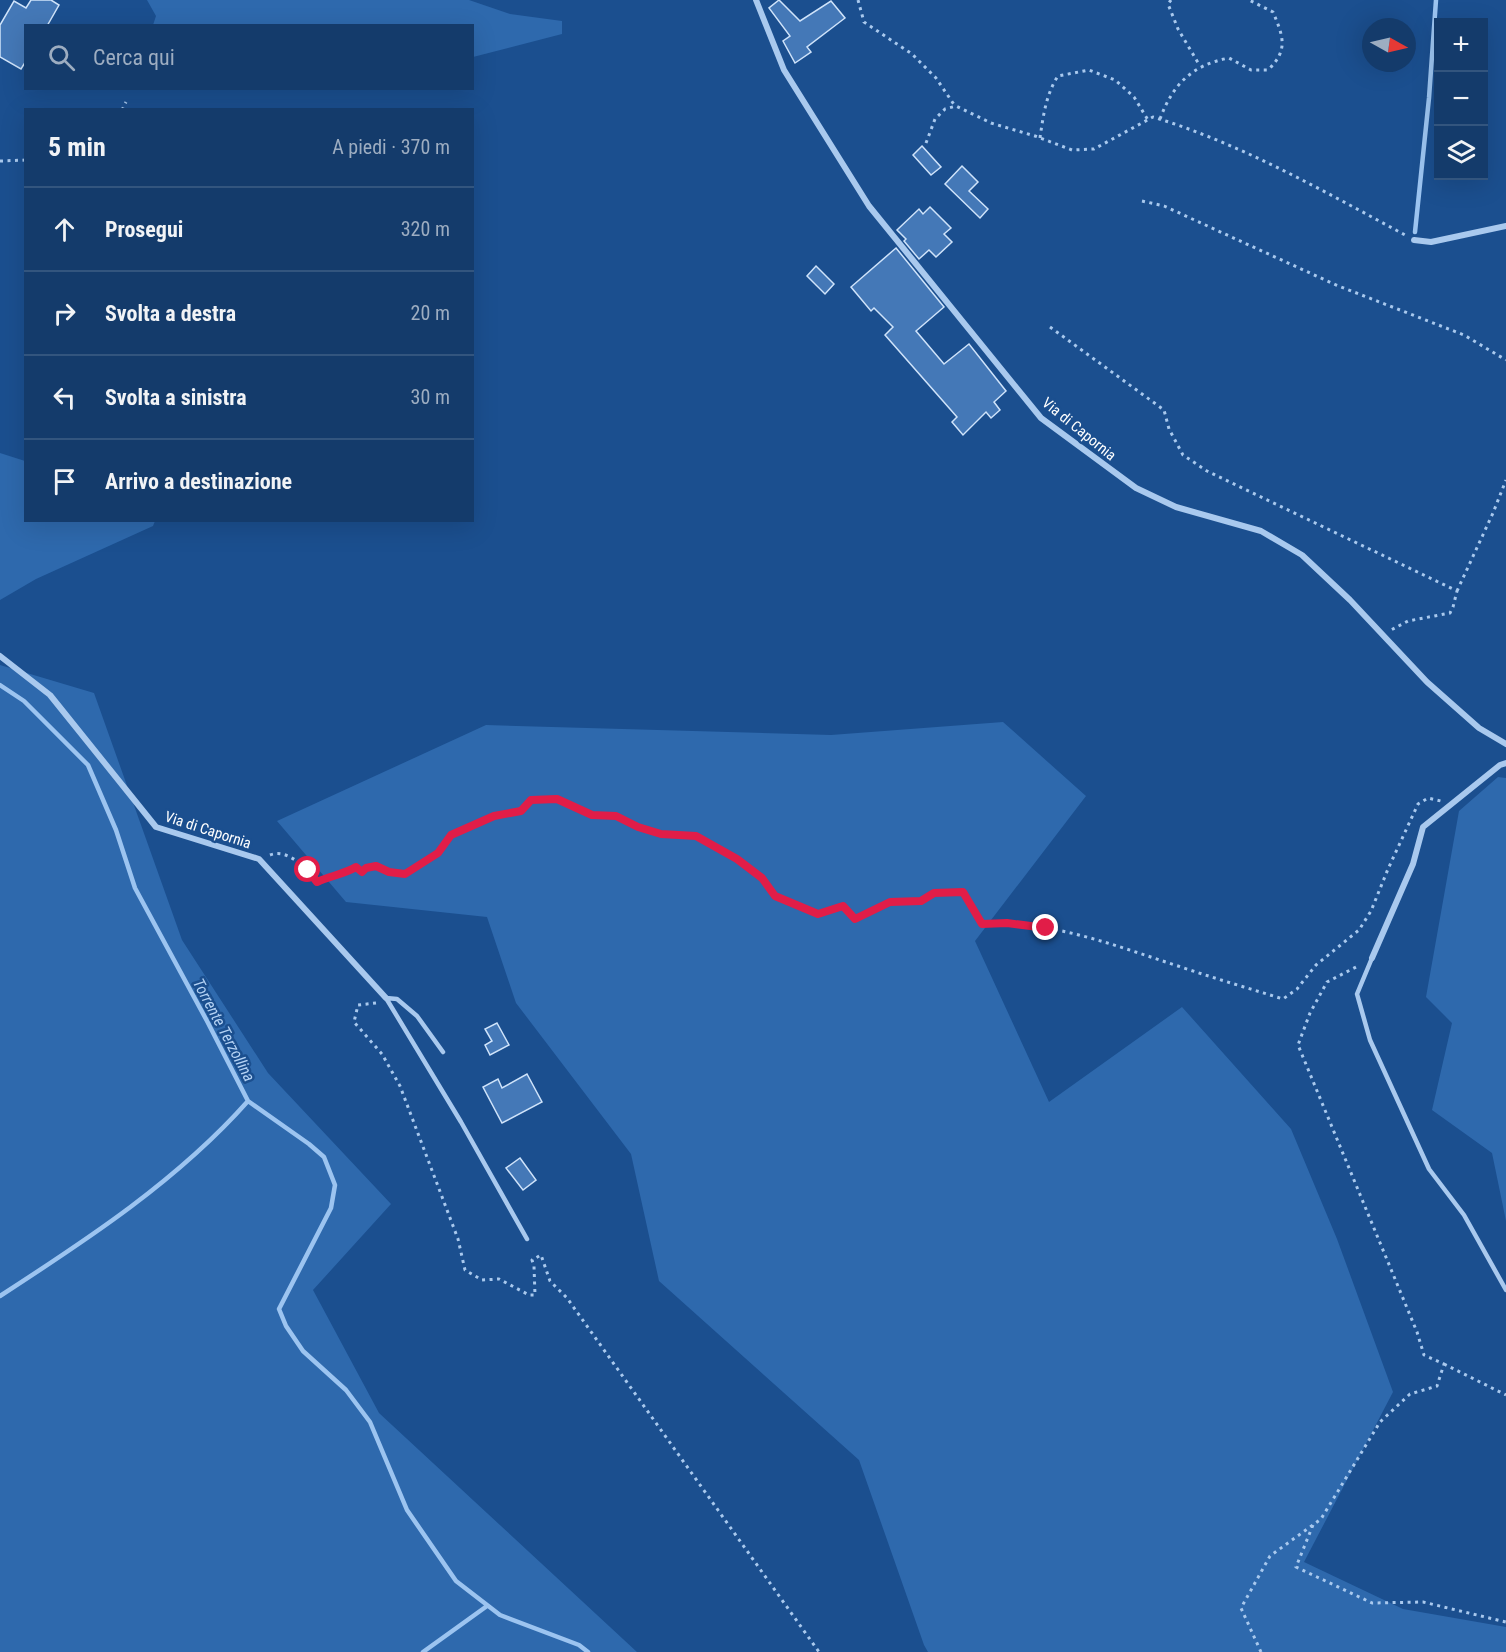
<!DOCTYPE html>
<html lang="it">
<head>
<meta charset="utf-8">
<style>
  body { margin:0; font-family:"Roboto Condensed",sans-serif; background:#214673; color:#f1f3f6 }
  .controls { position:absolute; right:18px; top:18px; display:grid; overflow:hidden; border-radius:0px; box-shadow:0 6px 24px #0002 }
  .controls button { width:54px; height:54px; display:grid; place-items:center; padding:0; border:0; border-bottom:2px solid #33557e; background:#143b6b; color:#f1f3f6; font:30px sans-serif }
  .compass { position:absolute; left:1362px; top:18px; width:54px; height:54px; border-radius:50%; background:#143b6b; box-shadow:0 6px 24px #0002; rotate:98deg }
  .stop { position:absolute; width:18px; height:18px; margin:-14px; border:4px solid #e11d48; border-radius:50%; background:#fff }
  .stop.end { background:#e11d48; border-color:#fff; box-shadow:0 2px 6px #0008 }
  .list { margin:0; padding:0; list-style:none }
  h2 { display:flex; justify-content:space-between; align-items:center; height:78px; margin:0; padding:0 24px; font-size:26px }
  h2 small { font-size:20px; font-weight:400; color:#9dadc1 }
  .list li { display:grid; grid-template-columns:39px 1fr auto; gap:18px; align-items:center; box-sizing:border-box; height:84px; padding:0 24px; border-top:2px solid #33557e }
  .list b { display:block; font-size:22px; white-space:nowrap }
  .list em { font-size:20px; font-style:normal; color:#9dadc1 }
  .icon { flex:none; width:33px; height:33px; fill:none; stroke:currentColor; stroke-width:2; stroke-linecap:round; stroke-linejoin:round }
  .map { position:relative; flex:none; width:1506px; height:1652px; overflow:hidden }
  .search { position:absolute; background:#143b6b; box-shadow:0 6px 24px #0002; left:24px; top:24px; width:450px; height:66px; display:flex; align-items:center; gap:15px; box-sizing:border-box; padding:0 21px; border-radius:0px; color:#9dadc1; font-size:22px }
  .panel { position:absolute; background:#143b6b; box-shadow:0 6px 24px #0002; left:24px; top:108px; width:450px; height:414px; border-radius:0px }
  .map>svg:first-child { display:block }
</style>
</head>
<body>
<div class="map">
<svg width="1506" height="1652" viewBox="0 0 1506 1652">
  <rect width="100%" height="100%" fill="#1b4f8f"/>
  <path fill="#2e69ad" d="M 147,0 L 469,0 L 510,14 L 562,21 L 562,34 L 473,57 L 472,26 L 153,25 L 156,16 Z
    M 0,453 L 25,461 L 26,520 L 155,521 L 153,526 L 36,579 L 0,600 Z
    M 0,665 L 94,693 L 182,940 L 268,1073 L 391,1204 L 313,1290 L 379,1413 L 637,1652 L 0,1652 Z
    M 1003,722 L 1086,796 L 975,941 L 1049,1102 L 1182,1007 L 1291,1129 L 1337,1239 L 1393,1392 L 1304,1562 L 1403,1609 L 1506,1627 L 1506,1652 L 928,1652 L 924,1645 L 859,1460 L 659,1281 L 631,1154 L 516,1003 L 487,917 L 346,902 L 277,821 L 486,725 L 831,735 Z
    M 1498,777 L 1506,778 L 1506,1221 L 1492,1153 L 1432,1110 L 1452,1023 L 1426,997 L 1459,811 Z"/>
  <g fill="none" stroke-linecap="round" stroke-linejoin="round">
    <path stroke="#9cc4f0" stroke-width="4.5" d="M 1415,232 L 1429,98 L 1436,0
      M 0,685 L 24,701 L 88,765 L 116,830 L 135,888 L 207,1021 L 248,1101 L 309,1144 L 324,1157 L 335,1185 L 331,1208 L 279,1309 L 286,1326 L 303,1351 L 346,1390 L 370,1422 L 407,1510 L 456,1581 L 500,1615 L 579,1645 L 588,1652
      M 0,1296 C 88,1239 178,1180 248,1101
      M 423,1652 L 487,1606"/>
  </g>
  <path fill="#4478b7" stroke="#cfe3fa" stroke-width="1.5" d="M 31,0 L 51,0 L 59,5 L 47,26 L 26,26 L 26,61 L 21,69 L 0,57 L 0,25 L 14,1 L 26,8 Z
    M 779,0 L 800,21 L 831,1 L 845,18 L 807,47 L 811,52 L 795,63 L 783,41 L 790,36 L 769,8 Z
    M 922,146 L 941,167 L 931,175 L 913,155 Z
    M 962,166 L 978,182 L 969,191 L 988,209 L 980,218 L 945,184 Z
    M 930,207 L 951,228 L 944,234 L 952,242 L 936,257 L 929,250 L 919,259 L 904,241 L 906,239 L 897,230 L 919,209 L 923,214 Z
    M 896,248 L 944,307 L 916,331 L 944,364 L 969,344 L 1006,391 L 994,402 L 1000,410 L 991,418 L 986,412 L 963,435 L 952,422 L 957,417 L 885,335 L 893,327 L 874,308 L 871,311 L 851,287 Z
    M 816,266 L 834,284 L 825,294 L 807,276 Z
    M 497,1023 L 509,1045 L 490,1055 L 485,1045 L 492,1041 L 485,1029 Z
    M 527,1074 L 542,1102 L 502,1123 L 483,1087 L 498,1079 L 502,1088 Z
    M 520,1158 L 536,1180 L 523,1190 L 506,1168 Z"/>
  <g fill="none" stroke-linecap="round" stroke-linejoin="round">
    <path stroke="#a9c9ee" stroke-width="3" stroke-dasharray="3 4.5" stroke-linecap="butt" d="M 858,0 L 864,22 L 912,54 L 936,78 L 955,106
      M 1171,0 L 1168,4 L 1178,29 L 1200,66
      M 122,110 L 126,102
      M 1160,119 C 1173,84 1192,65 1229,58 L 1251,70 L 1268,70 C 1289,50 1283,36 1273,12 L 1249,0
      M 1040,138 C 1043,117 1046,94 1058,76 L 1089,70 L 1115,80 L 1134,97 L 1148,120
      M 926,143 L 935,119 L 945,109 L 956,106 L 991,123 L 1035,136 L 1072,150 L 1094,149 L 1153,117 C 1242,144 1325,192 1407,236
      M 0,161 L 26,160
      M 1142,201 L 1164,206 L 1336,285 L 1464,335 L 1506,360
      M 1050,327 L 1164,410 L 1169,429 L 1183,455 L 1207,471 L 1457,591 L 1453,607 L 1450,613 L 1408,621 L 1391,630
      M 1457,591 L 1493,513 L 1506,480
      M 270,855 C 288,848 307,869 317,882 C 330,876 344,874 356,867 L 362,872 L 366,868 L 376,866 L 389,872 L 405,874 L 438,853 L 451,835 L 494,816 L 521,811 L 531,800 L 557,799 L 592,815 L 616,816 L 638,827 L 661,834 L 696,836 L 737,859 L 762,878 L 775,896 L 818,914 L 843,906 L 855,919 L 890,902 L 921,901 L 934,893 L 963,892 L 982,924 C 1051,920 1113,945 1178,966 C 1213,978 1248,988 1283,999 L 1297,989 L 1316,965 L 1359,930 L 1371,911 L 1388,869 L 1418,804 L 1428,798 L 1441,801
      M 376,1003 L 358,1005 L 354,1022 L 382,1054 L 400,1086 L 458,1239 L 465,1270 L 482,1280 L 499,1279 L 529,1295 L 535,1295 L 534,1266 L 532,1260 L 541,1255 L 550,1281 L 567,1298 L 819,1652
      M 1444,1364 L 1506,1395
      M 1313,1525 L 1296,1567 L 1372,1603 L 1423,1602 L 1506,1622
      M 1261,1652 L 1241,1608 L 1270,1556 L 1321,1519 L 1380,1422 L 1410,1394 L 1437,1386 L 1444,1364 L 1424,1355 L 1417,1332 L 1298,1045 L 1310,1013 L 1327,982 L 1358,966"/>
    <path stroke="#a9c9ee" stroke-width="4.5" d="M 1372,958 L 1357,994 L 1370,1040 L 1429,1169 L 1464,1215 L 1506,1290
      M 443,1052 L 417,1016 L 397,999 L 386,998 L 461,1122 L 527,1239"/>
    <path stroke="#a9c9ee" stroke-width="6" d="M 756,0 L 784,70 L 869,206 L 1041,418 L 1136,488 L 1176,507 L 1261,531 L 1302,555 L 1350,600 L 1427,682 L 1479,728 L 1506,744
      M 1414,240 L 1431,242 L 1506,226
      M 0,656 L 50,695 L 156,827 L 259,859 L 386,998
      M 1372,958 L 1413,864 L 1423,827 L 1500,765 L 1506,763"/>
  </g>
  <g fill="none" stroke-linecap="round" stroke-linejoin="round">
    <path stroke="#e11d48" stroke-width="8" d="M 308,870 L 317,882 C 330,876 344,874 356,867 L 362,872 L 366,868 L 376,866 L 389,872 L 405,874 L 438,853 L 451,835 L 494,816 L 521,811 L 531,800 L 557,799 L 592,815 L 616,816 L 638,827 L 661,834 L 696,836 L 737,859 L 762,878 L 775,896 L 818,914 L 843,906 L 855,919 L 890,902 L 921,901 L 934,893 L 963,892 L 982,924 L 1007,923 L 1046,928"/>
  </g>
  <g text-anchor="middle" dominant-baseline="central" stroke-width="5" stroke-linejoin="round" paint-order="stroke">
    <g font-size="15" fill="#fff" stroke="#1b4f8f">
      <text transform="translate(1079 429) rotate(39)">Via di Capornia</text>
      <text transform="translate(208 830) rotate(18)">Via di Capornia</text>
    </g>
    <g font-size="16" font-style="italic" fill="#b5d3f5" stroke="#1b4f8f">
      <text transform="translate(224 1030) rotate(62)">Torrente Terzollina</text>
    </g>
  </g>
</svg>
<div class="controls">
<button>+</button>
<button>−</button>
<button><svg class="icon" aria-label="layers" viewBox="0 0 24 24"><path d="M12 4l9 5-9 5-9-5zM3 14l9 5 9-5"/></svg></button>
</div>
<svg class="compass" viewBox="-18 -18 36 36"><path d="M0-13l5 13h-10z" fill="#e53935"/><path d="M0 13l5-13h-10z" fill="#9dadc1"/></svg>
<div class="stop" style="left:308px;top:870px"></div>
<div class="stop end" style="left:1046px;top:928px"></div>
<div class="search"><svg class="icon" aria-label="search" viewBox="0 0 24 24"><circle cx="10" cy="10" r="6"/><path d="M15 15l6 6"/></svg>Cerca qui</div>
<section class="panel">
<h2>5 min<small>A piedi · 370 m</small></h2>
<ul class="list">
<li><svg class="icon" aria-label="ahead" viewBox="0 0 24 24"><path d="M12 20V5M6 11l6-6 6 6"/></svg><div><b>Prosegui</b></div><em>320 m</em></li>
<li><svg class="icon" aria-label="right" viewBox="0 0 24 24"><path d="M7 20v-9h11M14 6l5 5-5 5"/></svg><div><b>Svolta a destra</b></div><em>20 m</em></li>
<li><svg class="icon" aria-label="left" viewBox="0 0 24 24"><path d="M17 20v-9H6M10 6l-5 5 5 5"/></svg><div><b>Svolta a sinistra</b></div><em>30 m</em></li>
<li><svg class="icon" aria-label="arrive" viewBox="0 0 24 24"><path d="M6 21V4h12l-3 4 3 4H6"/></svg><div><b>Arrivo a destinazione</b></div></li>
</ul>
</section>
</div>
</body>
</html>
